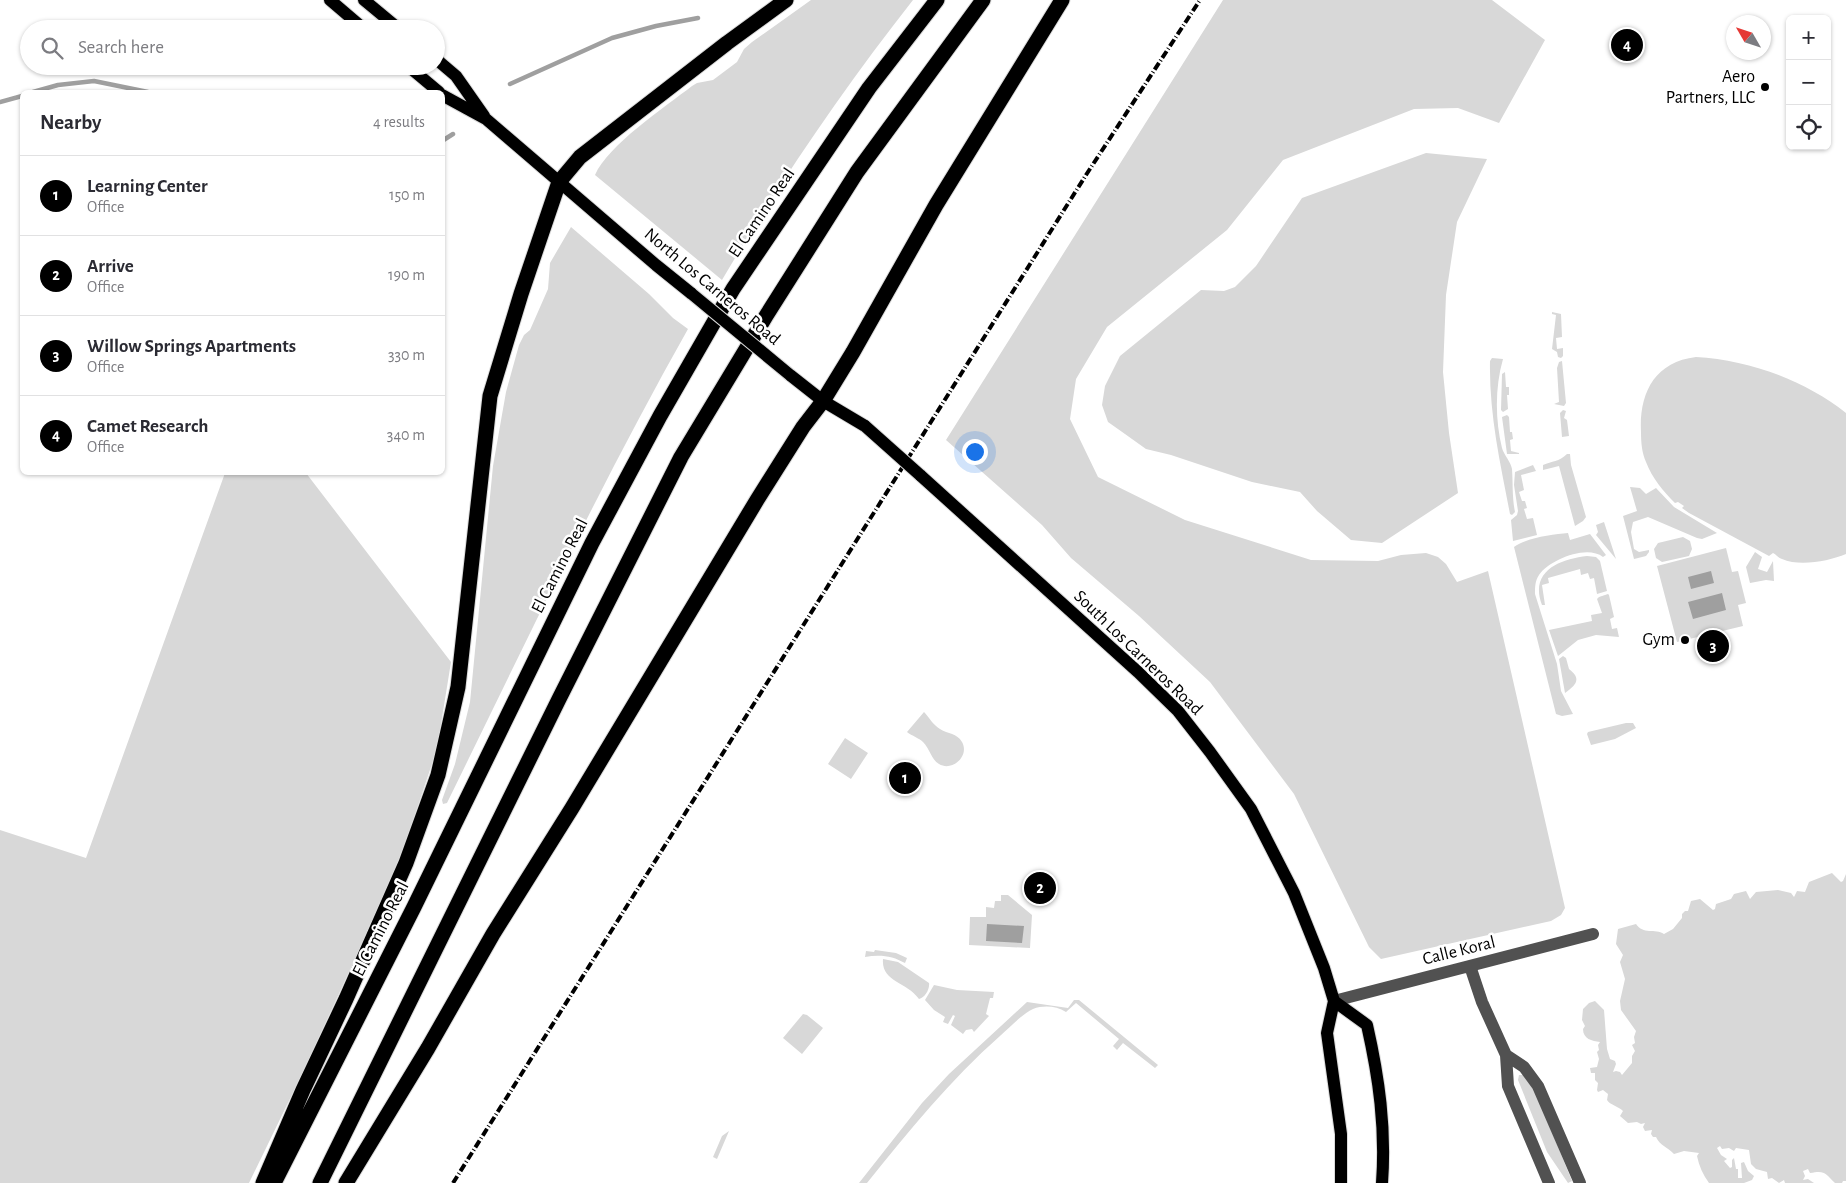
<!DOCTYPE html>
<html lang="en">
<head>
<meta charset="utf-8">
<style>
  body { margin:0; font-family:"Alegreya Sans",sans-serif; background:#f7f7f7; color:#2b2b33 }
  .controls { position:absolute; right:15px; top:15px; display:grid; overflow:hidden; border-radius:8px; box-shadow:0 1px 4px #0004 }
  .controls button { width:45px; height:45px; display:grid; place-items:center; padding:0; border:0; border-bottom:1px solid #e1e1e2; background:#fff; color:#2b2b33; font:25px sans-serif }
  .compass { position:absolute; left:1726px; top:15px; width:45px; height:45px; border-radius:50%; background:#fff; box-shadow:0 1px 4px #0004; rotate:309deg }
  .you { position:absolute; left:974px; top:451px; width:18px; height:18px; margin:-12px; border:4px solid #fff; border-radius:50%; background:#1a73e8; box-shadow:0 0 0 8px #1a73e833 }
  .badge { display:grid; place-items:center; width:32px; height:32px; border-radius:50%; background:#000; color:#fff; font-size:16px; font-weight:700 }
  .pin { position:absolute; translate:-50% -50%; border:2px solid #fff; box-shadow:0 1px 5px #0006 }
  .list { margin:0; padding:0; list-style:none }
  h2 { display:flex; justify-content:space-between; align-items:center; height:65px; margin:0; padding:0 20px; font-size:21px }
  h2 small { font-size:16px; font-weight:400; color:#7c7c81 }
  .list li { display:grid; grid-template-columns:32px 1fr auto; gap:15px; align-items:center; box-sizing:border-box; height:80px; padding:0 20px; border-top:1px solid #e1e1e2 }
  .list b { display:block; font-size:19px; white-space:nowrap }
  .list p { margin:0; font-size:16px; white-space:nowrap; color:#7c7c81 }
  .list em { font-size:16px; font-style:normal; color:#7c7c81 }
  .icon { flex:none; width:28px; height:28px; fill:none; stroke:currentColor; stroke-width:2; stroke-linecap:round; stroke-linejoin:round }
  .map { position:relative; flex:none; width:1846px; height:1183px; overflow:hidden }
  .search { position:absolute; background:#fff; box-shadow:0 1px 4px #0004; left:20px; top:20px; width:425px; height:55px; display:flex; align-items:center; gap:12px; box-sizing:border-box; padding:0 18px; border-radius:28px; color:#7c7c81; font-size:19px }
  .panel { position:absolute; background:#fff; box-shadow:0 1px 4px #0004; left:20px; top:90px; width:425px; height:385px; border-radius:8px }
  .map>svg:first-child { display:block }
</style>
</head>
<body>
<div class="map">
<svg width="1846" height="1183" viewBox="0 0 1846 1183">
  <rect width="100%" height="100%" fill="#fff"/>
  <path fill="#d8d8d8" d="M 811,0 L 913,0 C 843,89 779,183 722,280 L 595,175 C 608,145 665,107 692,86 L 697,83 L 713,80 L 737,62 L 744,49 L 752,42 Z
    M 1223,0 L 1492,0 L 1545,40 L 1499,123 L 1458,108 L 1414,109 L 1283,160 L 1227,230 L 1107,327 L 1076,379 L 1070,419 L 1098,477 L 1185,520 L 1311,560 L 1378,561 L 1401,555 L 1426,553 L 1438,557 L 1446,564 L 1457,582 L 1488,571 L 1565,908 L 1561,915 L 1551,921 L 1381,959 L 1369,947 L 1294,794 L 1210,682 L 1139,616 L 1071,558 L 1042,525 L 946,440 Z
    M 1426,153 L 1487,159 L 1457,222 L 1446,295 L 1443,372 L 1449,433 L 1458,493 L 1382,543 L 1351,540 L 1317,511 L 1300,492 L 1252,482 L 1171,455 L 1146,449 L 1125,434 L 1108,422 L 1102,405 L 1105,386 L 1120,356 L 1201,290 L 1224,291 L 1235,287 L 1256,266 L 1302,198 Z
    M 571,227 L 649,294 L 673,318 L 688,329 C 601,483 525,644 447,803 L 443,804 L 442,800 L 455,764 L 470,702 L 493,466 L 506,392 L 519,345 L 524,335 L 530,330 L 548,289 L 550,263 Z
    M 1552,312 L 1561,314 L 1562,337 L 1556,338 L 1557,349 L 1563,348 L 1563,356 L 1561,358 L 1558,357 L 1557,352 L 1552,349 L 1556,315 L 1552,314 Z
    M 1696,357 C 1749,360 1804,380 1846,413 L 1846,554 C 1829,561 1800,567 1782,559 C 1778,558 1777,555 1773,553 L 1769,556 L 1689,513 L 1682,508 L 1684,506 L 1678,502 L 1675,503 C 1663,491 1652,478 1646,462 C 1642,453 1641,443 1641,432 C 1639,394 1654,362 1696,357 Z
    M 1492,358 L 1503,359 C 1495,387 1495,419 1502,448 C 1504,455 1511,462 1512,469 C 1513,483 1512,497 1515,512 L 1512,515 L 1510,514 C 1500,462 1489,414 1490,361 Z
    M 1562,361 L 1566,403 L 1564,406 L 1554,404 L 1559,402 L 1557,368 L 1559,362 Z
    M 1505,372 L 1506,387 L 1509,387 L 1509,395 L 1507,395 L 1508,409 L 1503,412 L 1501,410 L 1502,374 Z
    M 1563,410 L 1566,411 L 1564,418 L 1567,420 L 1569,436 L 1562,437 L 1560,413 Z
    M 1507,415 L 1509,417 L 1510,432 L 1512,432 L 1513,439 L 1510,440 L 1511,451 L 1519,453 L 1519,454 L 1507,454 L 1502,417 Z
    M 1567,454 L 1570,454 L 1571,465 L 1586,517 L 1583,521 L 1575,526 L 1559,466 L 1543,470 L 1543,465 C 1552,461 1559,462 1567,454 Z
    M 1533,465 L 1536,471 L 1521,475 L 1524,490 L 1519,492 L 1522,501 L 1525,501 L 1527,508 L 1524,509 L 1527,519 L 1533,518 L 1537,535 L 1513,541 L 1511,520 L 1517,515 L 1518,511 L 1514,485 L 1515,472 Z
    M 225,473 L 306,473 L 451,662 L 437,749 L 398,865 L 302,1074 L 249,1183 L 0,1183 L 0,830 L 86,858 Z
    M 1630,487 L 1640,488 L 1646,494 L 1656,488 L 1674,507 L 1717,533 L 1702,539 L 1697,538 L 1648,517 L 1633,522 L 1631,532 L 1634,549 L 1639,552 L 1649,550 L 1649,552 L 1646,556 L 1634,559 L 1623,516 L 1637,511 Z
    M 1604,522 L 1616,559 L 1596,535 L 1598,532 L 1596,525 Z
    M 1568,533 L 1570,540 L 1590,534 L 1606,555 L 1603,557 C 1587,544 1549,560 1539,575 C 1535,581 1535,587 1535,594 L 1557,664 L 1561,691 L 1573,714 L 1562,716 L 1556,714 L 1514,547 C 1526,538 1553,534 1568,533 Z
    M 1683,537 L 1690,541 L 1692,549 L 1689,556 L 1662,562 L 1656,558 L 1654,549 L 1658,543 Z
    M 1726,548 L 1732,572 L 1738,571 L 1746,603 L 1738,605 L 1743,626 L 1677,642 L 1657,566 Z
    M 1755,552 L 1762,557 L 1758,569 L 1767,572 L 1773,561 L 1774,581 L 1766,580 L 1750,583 L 1746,567 Z
    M 1587,556 L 1596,557 L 1600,561 L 1607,591 L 1597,594 L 1594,578 L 1590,579 L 1588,573 L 1581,575 L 1580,569 L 1548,578 L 1549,583 L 1542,585 L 1545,605 L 1542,605 C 1529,571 1560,559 1587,556 Z
    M 1608,594 L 1609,595 L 1614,617 L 1610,619 L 1612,629 L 1617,628 L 1619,637 L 1596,635 L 1578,640 L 1558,656 L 1549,630 L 1592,621 L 1591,615 L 1602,613 L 1597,599 L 1599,597 Z
    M 1563,656 L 1566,658 L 1569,669 C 1582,679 1576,685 1565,693 L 1559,659 Z
    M 924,712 C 929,717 933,725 940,729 C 948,734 957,733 962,742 C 970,756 952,772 939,764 C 931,759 930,749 923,742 C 919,738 912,736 907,732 Z
    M 1626,723 L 1633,723 L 1636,728 L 1615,739 L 1591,745 L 1587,734 L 1588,732 Z
    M 845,738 L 868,753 L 851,779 L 828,764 Z
    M 1832,873 L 1841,882 L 1843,881 L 1846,874 L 1846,1181 L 1843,1181 L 1842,1183 L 1835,1183 C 1825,1173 1825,1170 1810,1173 L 1808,1169 L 1803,1171 L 1805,1176 L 1803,1180 L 1808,1179 L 1814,1183 L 1785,1183 L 1784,1180 L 1779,1183 L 1772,1178 L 1768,1179 L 1767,1172 L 1756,1169 L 1751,1164 L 1749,1150 L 1736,1148 L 1734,1151 L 1729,1148 L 1722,1149 L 1720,1146 L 1717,1148 L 1721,1155 L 1727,1159 L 1724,1161 L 1730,1168 L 1732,1167 L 1732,1160 L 1734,1158 L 1736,1169 L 1738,1169 L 1738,1178 L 1742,1178 L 1741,1163 L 1744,1162 L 1748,1171 L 1754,1176 L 1752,1180 L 1744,1183 L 1709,1183 C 1703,1175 1699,1166 1697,1156 L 1699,1153 L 1684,1151 L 1674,1154 C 1668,1147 1660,1146 1656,1137 L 1653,1137 L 1651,1134 L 1652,1130 L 1645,1131 L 1643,1127 L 1645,1123 L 1641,1124 L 1637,1122 L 1628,1123 L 1620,1116 L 1623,1111 C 1618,1106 1610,1105 1607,1100 L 1608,1094 L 1603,1090 L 1598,1092 L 1597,1090 L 1598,1083 L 1595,1080 L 1595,1073 L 1591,1073 L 1590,1068 L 1597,1067 L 1599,1059 L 1597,1052 L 1599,1050 L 1598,1045 L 1600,1042 C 1592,1041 1583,1039 1583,1029 L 1585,1026 L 1582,1020 L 1583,1009 L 1589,1003 L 1595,1001 L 1604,1010 L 1607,1049 L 1610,1059 L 1615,1061 L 1616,1064 L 1613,1072 L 1616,1071 L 1620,1072 L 1622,1075 L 1632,1063 L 1632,1056 L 1635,1051 L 1632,1045 L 1635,1043 L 1634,1037 L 1636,1031 L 1621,1010 L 1620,1001 L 1625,979 L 1620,962 L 1623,955 L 1616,944 L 1618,929 L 1636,924 C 1643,935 1655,928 1664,934 L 1673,929 L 1682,918 L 1682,914 L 1685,911 L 1688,911 L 1691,901 L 1700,899 L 1713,910 L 1715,909 L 1716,904 L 1731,899 L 1734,894 L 1746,891 L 1750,899 L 1756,892 L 1778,890 L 1791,893 L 1794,897 L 1797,891 L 1805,892 L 1809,882 Z
    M 1001,895 L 1008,895 L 1032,915 L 1030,948 L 969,945 L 970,917 L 986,917 L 986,907 L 994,908 L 995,901 L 1001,901 Z
    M 875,950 L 896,953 L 907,958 L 905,963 C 893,956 880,954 865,957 L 866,951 L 874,952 Z
    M 883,959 L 898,962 L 929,983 C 930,989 925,998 919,999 C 906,981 881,982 883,959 Z
    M 934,985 L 957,990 L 994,992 L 993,998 L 990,998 L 986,1014 L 989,1016 L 974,1032 L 972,1029 L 966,1030 L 963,1034 L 951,1025 L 955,1016 L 953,1015 L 948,1024 L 943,1022 L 945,1017 L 934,1010 L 925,1000 Z
    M 1074,1000 L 1079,1000 L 1158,1065 L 1155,1068 L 1123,1043 L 1117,1050 L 1113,1046 L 1119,1039 L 1076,1003 L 1066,1012 C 1056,1006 1044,1005 1033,1009 C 1021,1015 1010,1027 1000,1036 C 950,1080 909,1131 867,1183 L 859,1183 L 922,1103 L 949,1074 L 1027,1002 L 1068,1008 Z
    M 803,1014 L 807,1015 L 823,1028 L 802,1054 L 783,1038 Z
    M 1519,1075 L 1523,1075 L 1535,1091 L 1572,1181 L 1568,1183 L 1547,1152 L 1518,1080 Z
    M 729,1131 L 717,1159 L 713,1157 L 722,1136 Z"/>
  <path fill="#9f9f9f" d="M 1711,571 L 1714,583 L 1691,589 L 1688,577 Z
    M 1722,593 L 1726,610 L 1693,619 L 1688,602 Z
    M 987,924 L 1024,926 L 1022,943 L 986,941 Z"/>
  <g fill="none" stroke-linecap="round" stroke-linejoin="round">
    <path stroke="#9f9f9f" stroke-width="4.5" d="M 510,84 L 612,38 L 656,26 L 698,18
      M 33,92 L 58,85 L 94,81 L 148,92
      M 0,102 L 22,96
      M 442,141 L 453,134"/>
    <defs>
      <path id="major" d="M 330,0 L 364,29
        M 364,0 L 399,29
        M 436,59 L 456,76 L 484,116
        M 408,66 L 439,92
        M 442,95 L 486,119 L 656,265 L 692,294
        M 790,375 L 823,401 L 865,426
        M 920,475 L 1138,672 L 1178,711 L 1210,752 L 1251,809 L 1294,893 L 1324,968 L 1334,1001 L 1327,1033 L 1341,1134 L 1341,1183
        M 1334,1001 L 1367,1025 C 1379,1078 1386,1128 1382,1183"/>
      <path id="highway" d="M 263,1183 L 303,1090 L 346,999 L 406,863 L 438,775 L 458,687 L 490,396 L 521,294 L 559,182 L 580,157 L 727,43 L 786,0
        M 274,1183 L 414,907 L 592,543 L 660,416 L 733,289 L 869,88 L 937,0
        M 320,1183 L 559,699 L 681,457 L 766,316 L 857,172 L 983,0
        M 346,1183 L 428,1048 L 493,934 L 572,808 L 757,500 L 803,427 L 823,401 L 853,352 L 936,205 L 1062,0"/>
    </defs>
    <use href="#major" stroke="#dbdbdb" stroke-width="14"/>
    <use href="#highway" stroke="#dbdbdb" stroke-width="17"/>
    <path stroke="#515151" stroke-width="12" d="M 1470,966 L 1482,1002 L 1506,1055 L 1508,1086 L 1549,1183
      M 1334,1001 L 1593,934
      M 1506,1055 L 1524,1067 L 1538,1086 L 1580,1183"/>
    <use href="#major" stroke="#000" stroke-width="12"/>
    <use href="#highway" stroke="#000" stroke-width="15"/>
    <path stroke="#000" stroke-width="4" stroke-dasharray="8 2.5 1 2.5" stroke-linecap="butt" d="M 453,1183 L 1086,175 L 1200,0"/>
    <defs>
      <path id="major-bridge" d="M 692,294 L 790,375
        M 865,426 L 920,475"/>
    </defs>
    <use href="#major-bridge" stroke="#dbdbdb" stroke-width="14" stroke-linecap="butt"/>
    <use href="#major-bridge" stroke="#000" stroke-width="12"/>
  </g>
  <g fill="#000" stroke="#fff" stroke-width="2">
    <circle cx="1765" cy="87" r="5"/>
    <circle cx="1685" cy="640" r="5"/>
  </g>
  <g text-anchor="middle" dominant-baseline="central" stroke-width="5" stroke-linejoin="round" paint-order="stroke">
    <g font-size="18" fill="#000" stroke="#fff" text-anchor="end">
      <text x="1755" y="77">Aero<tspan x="1755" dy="21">Partners, LLC</tspan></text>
      <text x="1675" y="640">Gym</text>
    </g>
    <g font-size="18" fill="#000" stroke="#fff">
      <text transform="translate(762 213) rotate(-56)">El Camino Real</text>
      <text transform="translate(712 287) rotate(40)">North Los Carneros Road</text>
      <text transform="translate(560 566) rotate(-63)">El Camino Real</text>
      <text transform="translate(1138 653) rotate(44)">South Los Carneros Road</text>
      <text transform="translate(381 929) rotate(-63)">El Camino Real</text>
      <text transform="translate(1459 951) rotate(-14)">Calle Koral</text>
    </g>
  </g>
</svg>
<div class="controls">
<button>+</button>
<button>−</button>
<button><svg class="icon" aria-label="locate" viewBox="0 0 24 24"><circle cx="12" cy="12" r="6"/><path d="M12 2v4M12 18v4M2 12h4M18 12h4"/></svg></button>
</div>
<svg class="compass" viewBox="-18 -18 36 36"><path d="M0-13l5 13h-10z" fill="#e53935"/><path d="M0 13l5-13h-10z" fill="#7c7c81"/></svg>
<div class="you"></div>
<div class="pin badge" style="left:905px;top:778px">1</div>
<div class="pin badge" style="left:1040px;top:888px">2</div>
<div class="pin badge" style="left:1713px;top:646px">3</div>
<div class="pin badge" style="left:1627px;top:45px">4</div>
<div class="search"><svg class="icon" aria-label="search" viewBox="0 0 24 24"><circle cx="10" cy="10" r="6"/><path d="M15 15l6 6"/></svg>Search here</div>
<section class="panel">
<h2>Nearby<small>4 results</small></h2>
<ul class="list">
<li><span class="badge">1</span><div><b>Learning Center</b><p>Office</p></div><em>150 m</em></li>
<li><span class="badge">2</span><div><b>Arrive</b><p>Office</p></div><em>190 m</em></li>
<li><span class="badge">3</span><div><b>Willow Springs Apartments</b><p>Office</p></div><em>330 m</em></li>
<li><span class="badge">4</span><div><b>Camet Research</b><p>Office</p></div><em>340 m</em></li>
</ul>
</section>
</div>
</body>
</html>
